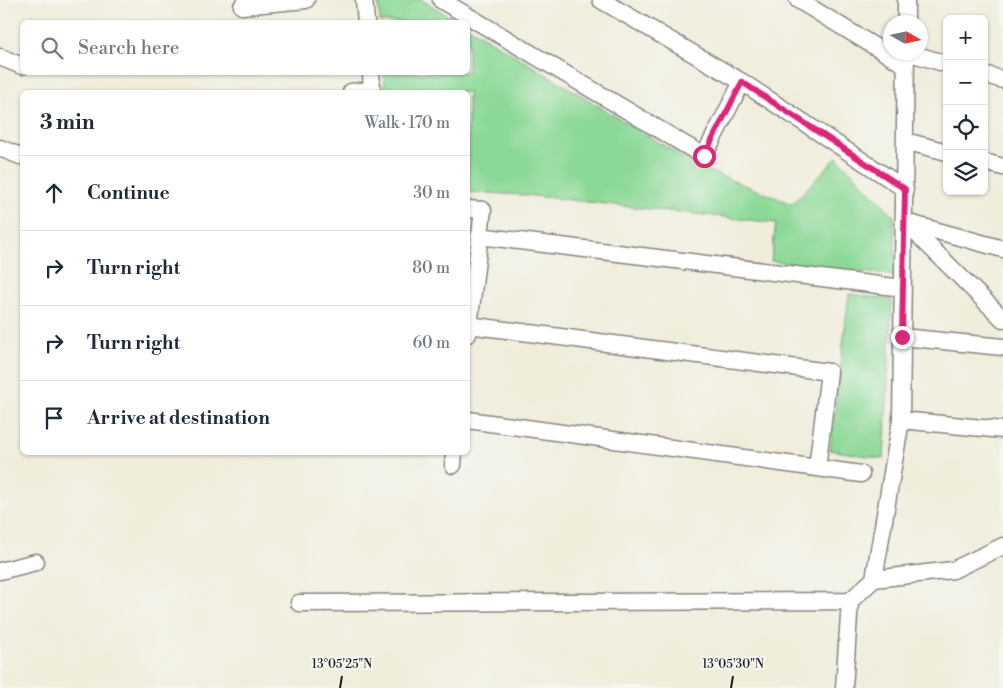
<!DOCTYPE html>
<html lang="en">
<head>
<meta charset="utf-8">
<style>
  body { margin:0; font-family:"Libre Bodoni",serif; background:#f6f6f7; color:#1f2937 }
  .controls { position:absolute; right:15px; top:15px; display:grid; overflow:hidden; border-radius:8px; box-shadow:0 1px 4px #0004 }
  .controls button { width:45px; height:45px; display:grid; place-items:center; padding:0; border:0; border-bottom:1px solid #e0e1e3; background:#fff; color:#1f2937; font:25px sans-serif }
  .compass { position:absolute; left:883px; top:15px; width:45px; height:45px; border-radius:50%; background:#fff; box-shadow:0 1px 4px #0004; rotate:99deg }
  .stop { position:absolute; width:15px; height:15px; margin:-11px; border:4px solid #db2777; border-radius:50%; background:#fff }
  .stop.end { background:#db2777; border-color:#fff; box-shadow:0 1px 5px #0008 }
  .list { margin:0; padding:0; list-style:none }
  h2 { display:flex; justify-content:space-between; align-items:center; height:65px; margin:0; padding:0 20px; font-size:21px }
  h2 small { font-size:16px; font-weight:400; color:#747a83 }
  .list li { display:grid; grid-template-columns:32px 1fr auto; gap:15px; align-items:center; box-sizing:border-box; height:75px; padding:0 20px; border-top:1px solid #e0e1e3 }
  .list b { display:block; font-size:19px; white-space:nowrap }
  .list em { font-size:16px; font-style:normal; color:#747a83 }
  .icon { flex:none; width:28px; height:28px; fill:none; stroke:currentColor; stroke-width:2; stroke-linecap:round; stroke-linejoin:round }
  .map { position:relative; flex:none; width:1003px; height:688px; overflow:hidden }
  .search { position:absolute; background:#fff; box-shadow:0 1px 4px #0004; left:20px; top:20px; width:450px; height:55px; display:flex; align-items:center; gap:12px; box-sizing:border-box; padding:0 18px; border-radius:8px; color:#747a83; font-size:19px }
  .panel { position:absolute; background:#fff; box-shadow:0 1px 4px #0004; left:20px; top:90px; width:450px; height:365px; border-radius:8px }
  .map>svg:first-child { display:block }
</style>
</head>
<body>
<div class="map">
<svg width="1003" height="688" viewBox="0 0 1003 688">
  <rect width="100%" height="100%" fill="#f6f6f2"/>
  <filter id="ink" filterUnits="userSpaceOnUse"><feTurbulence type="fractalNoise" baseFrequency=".02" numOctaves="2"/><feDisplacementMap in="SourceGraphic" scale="10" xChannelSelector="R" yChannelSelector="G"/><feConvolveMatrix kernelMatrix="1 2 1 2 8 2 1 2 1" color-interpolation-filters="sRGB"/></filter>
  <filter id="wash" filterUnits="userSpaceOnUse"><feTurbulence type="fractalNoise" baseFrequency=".0096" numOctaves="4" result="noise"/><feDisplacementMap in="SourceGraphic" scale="20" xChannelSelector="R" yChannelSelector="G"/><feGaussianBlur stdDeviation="1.12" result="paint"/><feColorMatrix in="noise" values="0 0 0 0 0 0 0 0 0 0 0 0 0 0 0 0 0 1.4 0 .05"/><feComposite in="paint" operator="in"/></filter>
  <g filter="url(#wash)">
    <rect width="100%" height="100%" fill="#f0eddb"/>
    <path fill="#8cd997" stroke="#547a5a" d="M 378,0 L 422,0 L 459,22 L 380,22 Z
      M 468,27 L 701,168 L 792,204 L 837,157 L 894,216 L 896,276 L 771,261 L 776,223 L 525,195 L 468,192 L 468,92 L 385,92 L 384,73 L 468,72 Z
      M 849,294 L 892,300 L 884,459 L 830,450 Z"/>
  </g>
  <g filter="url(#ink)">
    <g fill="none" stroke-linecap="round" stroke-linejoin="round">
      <defs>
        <path id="minor" d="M 364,0 L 366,22
          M 441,0 L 704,156 L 742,82
          M 601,0 L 742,82 L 905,189
          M 798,0 L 905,65
          M 242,6 L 306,0
          M 906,22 L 906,0
          M 907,52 L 947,64
          M 0,57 L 22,66
          M 371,72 L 372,92
          M 984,74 L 1003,80
          M 351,92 L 372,90
          M 905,141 L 947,152
          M 0,148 L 20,156
          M 984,162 L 1003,167
          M 468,209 L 483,210 L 468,334
          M 479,236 L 903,288
          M 1003,249 L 905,222 L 1003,319
          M 468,325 L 829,372 L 817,468
          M 902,337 L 1003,347
          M 468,420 L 861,474
          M 901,420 L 1003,430
          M 453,465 L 454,452
          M 0,571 L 36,562
          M 874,579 L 901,420 L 906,52
          M 850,601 L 874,579 L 953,570 L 1003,546
          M 299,603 L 850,601 L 844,688"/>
      </defs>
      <use href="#minor" stroke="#86847c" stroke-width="19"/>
      <use href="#minor" stroke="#fff" stroke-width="16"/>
    </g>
  </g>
  <g fill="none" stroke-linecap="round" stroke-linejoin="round" filter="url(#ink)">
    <path stroke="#db2777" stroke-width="6" d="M 704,156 L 742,82 L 905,189 L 902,337"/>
  </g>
  <path fill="none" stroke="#1c1c1c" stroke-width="2" d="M 340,688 L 342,676M 731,688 L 733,676"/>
  <g font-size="12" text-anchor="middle" fill="#1c1c1c" stroke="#f6f6f2" stroke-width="4" stroke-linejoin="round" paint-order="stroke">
    <text x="342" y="668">13°05'25"N</text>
    <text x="733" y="668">13°05'30"N</text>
  </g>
</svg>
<div class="controls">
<button>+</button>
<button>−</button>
<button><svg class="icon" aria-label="locate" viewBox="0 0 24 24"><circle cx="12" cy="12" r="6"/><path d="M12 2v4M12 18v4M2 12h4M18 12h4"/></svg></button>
<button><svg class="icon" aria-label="layers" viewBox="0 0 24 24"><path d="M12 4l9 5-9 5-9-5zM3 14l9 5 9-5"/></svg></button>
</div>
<svg class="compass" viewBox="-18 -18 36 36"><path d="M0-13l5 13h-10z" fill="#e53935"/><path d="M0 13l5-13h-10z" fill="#747a83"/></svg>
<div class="stop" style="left:704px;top:156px"></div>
<div class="stop end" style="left:902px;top:337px"></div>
<div class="search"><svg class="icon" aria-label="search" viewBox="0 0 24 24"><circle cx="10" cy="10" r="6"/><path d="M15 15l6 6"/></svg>Search here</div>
<section class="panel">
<h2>3 min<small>Walk · 170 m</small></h2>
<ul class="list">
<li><svg class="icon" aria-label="ahead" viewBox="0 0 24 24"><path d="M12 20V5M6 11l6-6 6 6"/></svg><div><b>Continue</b></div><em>30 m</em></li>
<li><svg class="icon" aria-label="right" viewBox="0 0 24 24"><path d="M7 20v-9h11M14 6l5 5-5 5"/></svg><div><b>Turn right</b></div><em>80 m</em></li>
<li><svg class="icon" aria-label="right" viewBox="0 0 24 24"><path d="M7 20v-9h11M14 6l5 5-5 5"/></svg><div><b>Turn right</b></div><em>60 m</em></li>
<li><svg class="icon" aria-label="arrive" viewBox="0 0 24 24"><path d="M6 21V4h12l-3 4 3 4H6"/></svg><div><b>Arrive at destination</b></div></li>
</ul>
</section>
</div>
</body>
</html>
